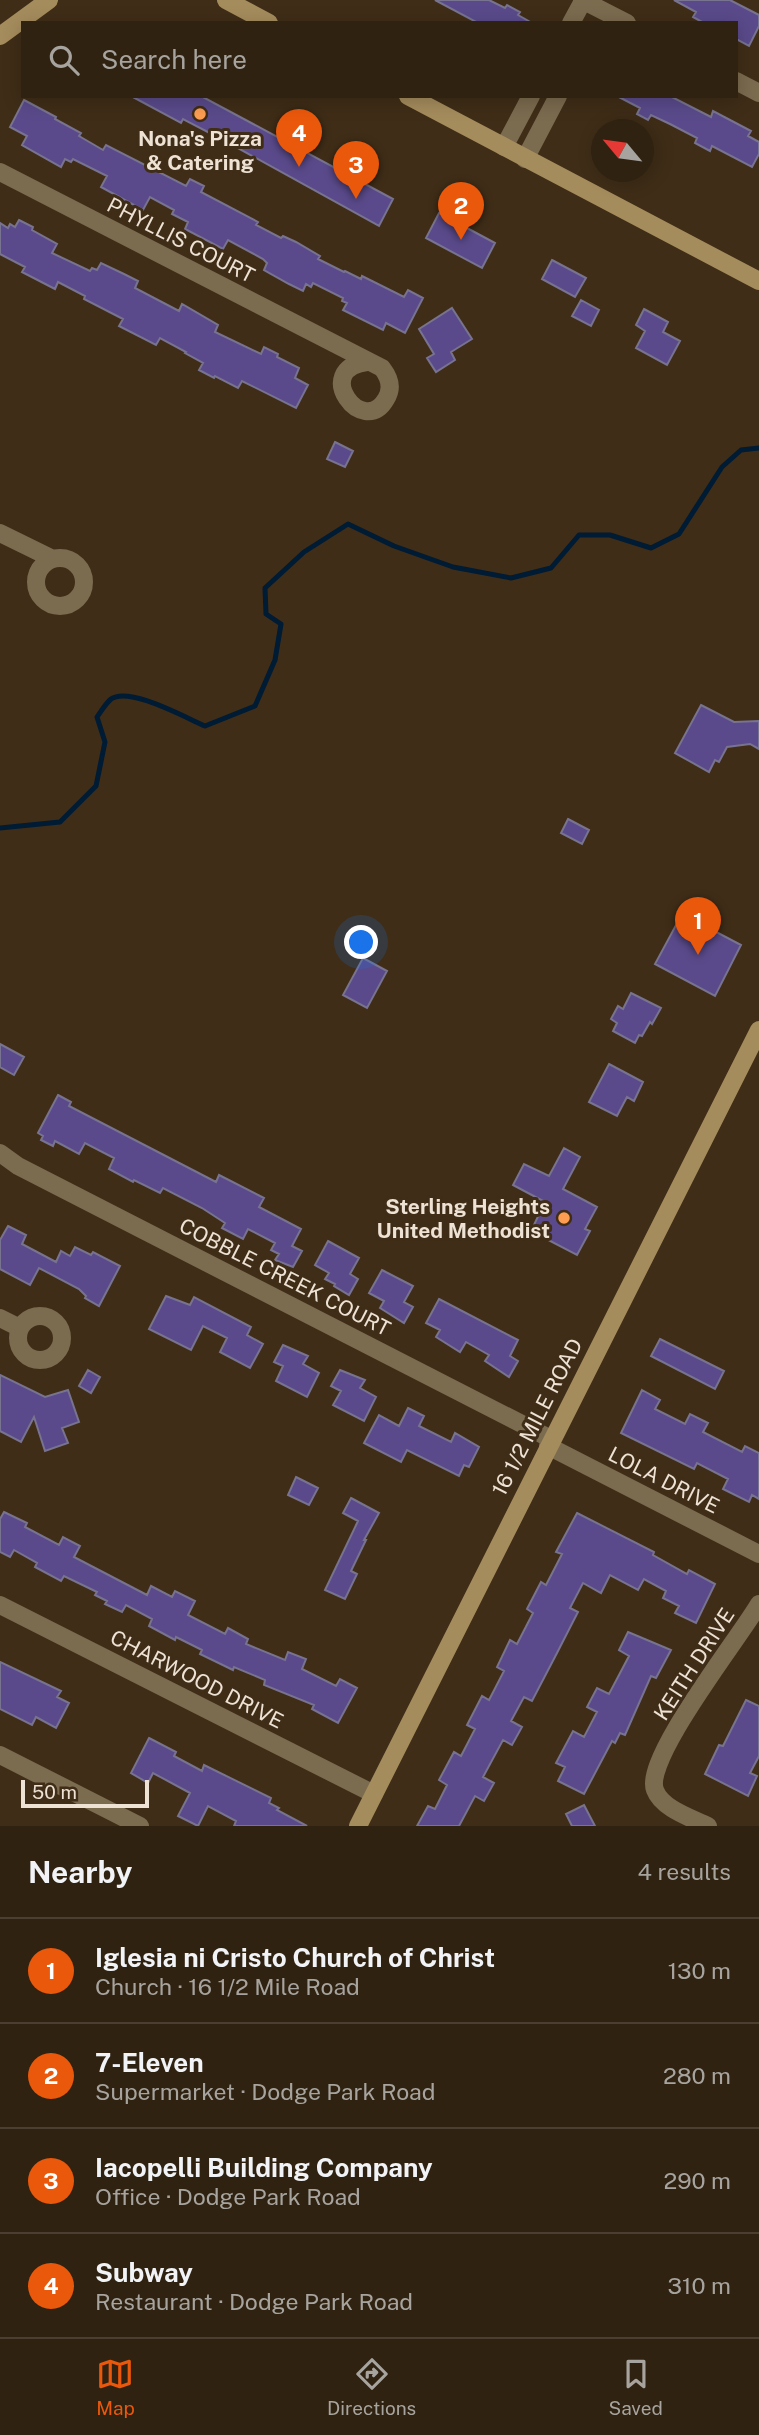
<!DOCTYPE html>
<html lang="en">
<head>
<meta charset="utf-8">
<style>
  body { margin:0; font-family:"Public Sans",sans-serif; background:#372a1a; color:#f1f3f6 }
  .compass { position:absolute; left:591px; top:119px; width:63px; height:63px; border-radius:50%; background:#2f2211; box-shadow:0 4px 18px #0003; rotate:299deg }
  .scale { position:absolute; left:21px; bottom:18px; width:128px; box-sizing:border-box; padding-left:7px; border:4px solid #ede2d4; border-top:0; font-size:19px; line-height:24px; white-space:nowrap; color:#ede2d4; -webkit-text-stroke:5px #3f2d17; paint-order:stroke }
  .you { position:absolute; left:362px; top:943px; width:24px; height:24px; margin:-18px; border:5px solid #fff; border-radius:50%; background:#1a73e8; box-shadow:0 0 0 10px #1a73e833 }
  .badge { display:grid; place-items:center; width:46px; height:46px; border-radius:50%; background:#ea580c; color:#fff; font-size:23px; font-weight:700 }
  .pin { position:absolute; translate:-50% -58px; filter:drop-shadow(0 2px 4px #0008) }
  .pin::after { content:''; position:absolute; top:37px; width:24px; height:21px; background:inherit; clip-path:polygon(0 0,100% 0,50% 100%) }
  .list { margin:0; padding:0; list-style:none }
  h2 { display:flex; justify-content:space-between; align-items:center; height:91px; margin:0; padding:0 28px; font-size:30px }
  h2 small { font-size:23px; font-weight:400; color:#a7a49f }
  .list li { display:grid; grid-template-columns:46px 1fr auto; gap:21px; align-items:center; box-sizing:border-box; height:105px; padding:0 28px; border-top:2px solid #4a3f31 }
  .list b { display:block; font-size:26px; white-space:nowrap }
  .list p { margin:0; font-size:23px; white-space:nowrap; color:#a7a49f }
  .list em { font-size:23px; font-style:normal; color:#a7a49f }
  .icon { flex:none; width:38px; height:38px; fill:none; stroke:currentColor; stroke-width:2; stroke-linecap:round; stroke-linejoin:round }
  .map { position:relative; flex:none; width:759px; height:1826px; overflow:hidden }
  .search { position:absolute; background:#2f2211; box-shadow:0 4px 18px #0003; left:21px; right:21px; top:21px; height:77px; display:flex; align-items:center; gap:18px; box-sizing:border-box; padding:0 24px; border-radius:0px; color:#a7a49f; font-size:26px }
  .sheet { height:511px; background:#2f2211 }
  nav { display:flex; justify-content:space-around; align-items:center; box-sizing:border-box; height:98px; border-top:2px solid #4a3f31; background:#2f2211; font-size:19px; color:#a7a49f }
  nav a { display:grid; justify-items:center; gap:4px }
  nav .on { color:#ea580c }
  .map>svg:first-child { display:block }
</style>
</head>
<body>
<div class="map">
<svg width="759" height="1826" viewBox="0 0 759 1826">
  <rect width="100%" height="100%" fill="#3f2d17"/>
  <g fill="none" stroke-linecap="round" stroke-linejoin="round">
    <path stroke="#001b34" stroke-width="5" d="M 0,828 L 60,822 L 96,786 L 105,742 L 97,717 C 101,712 105,704 111,699 C 129,686 186,718 205,726 L 255,706 L 275,660 L 281,624 L 266,614 L 265,588 L 304,552 L 348,524 L 394,546 L 453,567 L 511,578 L 551,568 L 579,535 L 610,535 L 651,548 L 679,534 L 722,467 L 741,450 L 759,448"/>
  </g>
  <path fill="#5a4a8b" stroke="#78738f" stroke-width="2" d="M 435,0 L 489,0 L 505,8 L 507,5 L 520,12 L 518,15 L 532,23 L 478,23 Z
    M 674,0 L 730,0 L 759,15 L 759,26 L 749,46 L 736,39 L 736,23 L 704,23 L 693,17 L 696,12 Z
    M 131,96 L 201,96 L 393,199 L 379,226 L 227,142 L 183,119 L 181,123 Z
    M 617,96 L 670,96 L 711,117 L 713,111 L 751,131 L 748,136 L 759,142 L 759,154 L 752,167 L 712,146 L 710,151 L 695,143 L 697,138 L 670,124 L 651,115 L 648,120 L 637,114 L 640,108 Z
    M 24,100 L 56,117 L 55,119 L 81,133 L 79,136 L 103,150 L 106,145 L 186,186 L 190,179 L 204,186 L 201,192 L 258,222 L 256,225 L 281,238 L 283,236 L 296,242 L 320,256 L 318,259 L 344,272 L 345,271 L 361,279 L 362,276 L 404,297 L 408,290 L 423,298 L 405,333 L 386,323 L 383,330 L 343,310 L 347,303 L 342,301 L 343,298 L 313,283 L 311,287 L 306,284 L 303,291 L 289,284 L 264,270 L 267,263 L 263,259 L 228,240 L 223,249 L 185,229 L 188,222 L 172,214 L 174,210 L 150,197 L 143,210 L 101,187 L 107,176 L 73,159 L 71,162 L 65,159 L 61,167 L 22,145 L 27,136 L 10,127 Z
    M 439,213 L 495,243 L 482,268 L 426,238 Z
    M 19,220 L 33,227 L 32,230 L 57,244 L 52,253 L 90,271 L 92,268 L 97,270 L 101,263 L 124,274 L 138,281 L 135,288 L 179,311 L 182,304 L 218,325 L 215,332 L 261,354 L 264,347 L 278,354 L 277,357 L 299,368 L 295,378 L 308,385 L 296,408 L 242,381 L 238,388 L 215,376 L 214,378 L 199,370 L 203,363 L 185,353 L 186,352 L 160,338 L 156,345 L 119,326 L 123,319 L 84,299 L 85,296 L 58,282 L 55,289 L 22,272 L 25,267 L 0,254 L 0,223 L 8,228 L 10,224 L 15,227 Z
    M 552,260 L 586,278 L 575,297 L 542,279 Z
    M 581,300 L 599,310 L 591,326 L 572,316 Z
    M 452,308 L 472,339 L 451,352 L 455,360 L 436,372 L 427,358 L 434,354 L 419,329 Z
    M 644,309 L 668,322 L 663,332 L 680,341 L 667,365 L 636,348 L 645,331 L 636,325 Z
    M 335,442 L 353,451 L 345,467 L 327,459 Z
    M 701,705 L 734,722 L 759,721 L 759,749 L 750,744 L 727,747 L 719,762 L 715,760 L 709,772 L 675,753 Z
    M 568,819 L 589,830 L 582,844 L 561,833 Z
    M 682,914 L 741,945 L 715,996 L 655,964 Z
    M 363,958 L 387,971 L 367,1008 L 343,995 Z
    M 631,993 L 661,1008 L 652,1024 L 650,1022 L 642,1036 L 639,1035 L 635,1043 L 613,1031 L 617,1023 L 611,1019 L 618,1006 L 623,1009 Z
    M 0,1044 L 24,1057 L 14,1075 L 0,1067 Z
    M 609,1064 L 643,1082 L 634,1101 L 627,1097 L 617,1116 L 589,1102 Z
    M 58,1095 L 71,1102 L 69,1106 L 216,1182 L 219,1175 L 264,1198 L 259,1207 L 301,1229 L 292,1246 L 302,1251 L 293,1267 L 275,1260 L 279,1254 L 271,1250 L 275,1243 L 248,1229 L 243,1239 L 222,1228 L 225,1223 L 202,1208 L 163,1188 L 160,1193 L 134,1180 L 133,1182 L 109,1169 L 114,1158 L 85,1143 L 79,1154 L 55,1141 L 53,1146 L 41,1140 L 43,1136 L 38,1133 Z
    M 564,1148 L 580,1157 L 563,1189 L 597,1207 L 585,1229 L 590,1231 L 577,1255 L 531,1231 L 545,1202 L 513,1185 L 524,1164 L 549,1176 Z
    M 8,1226 L 26,1235 L 22,1244 L 56,1262 L 61,1251 L 70,1256 L 75,1247 L 91,1255 L 93,1252 L 120,1266 L 99,1306 L 85,1298 L 86,1296 L 79,1289 L 39,1268 L 30,1285 L 0,1269 L 0,1240 Z
    M 328,1241 L 359,1258 L 350,1274 L 358,1279 L 349,1295 L 334,1286 L 335,1284 L 325,1279 L 329,1273 L 315,1265 Z
    M 382,1270 L 413,1286 L 404,1302 L 413,1307 L 404,1323 L 380,1308 L 384,1301 L 369,1293 Z
    M 166,1296 L 190,1305 L 194,1297 L 251,1327 L 247,1335 L 263,1344 L 250,1368 L 220,1352 L 227,1338 L 203,1326 L 191,1350 L 149,1329 Z
    M 439,1299 L 518,1340 L 510,1356 L 518,1361 L 509,1377 L 485,1361 L 489,1355 L 466,1342 L 460,1352 L 436,1337 L 440,1330 L 426,1323 Z
    M 660,1339 L 724,1371 L 715,1389 L 651,1356 Z
    M 283,1345 L 308,1356 L 303,1364 L 319,1373 L 307,1397 L 276,1381 L 283,1366 L 274,1362 Z
    M 88,1370 L 100,1377 L 91,1393 L 79,1386 Z
    M 340,1370 L 365,1380 L 360,1388 L 376,1397 L 364,1421 L 333,1405 L 341,1391 L 331,1386 Z
    M 0,1375 L 45,1397 L 68,1390 L 79,1422 L 62,1428 L 68,1443 L 45,1451 L 34,1417 L 21,1442 L 0,1431 Z
    M 642,1390 L 660,1400 L 655,1409 L 685,1424 L 690,1414 L 708,1423 L 703,1432 L 742,1452 L 745,1446 L 759,1453 L 759,1499 L 752,1495 L 749,1502 L 723,1489 L 728,1479 L 697,1463 L 694,1469 L 621,1433 Z
    M 408,1408 L 424,1416 L 419,1426 L 451,1442 L 455,1433 L 479,1447 L 469,1467 L 464,1465 L 459,1476 L 407,1450 L 401,1462 L 364,1443 L 379,1415 L 399,1426 Z
    M 296,1477 L 318,1488 L 309,1505 L 288,1495 Z
    M 351,1498 L 379,1513 L 364,1540 L 366,1540 L 351,1571 L 357,1574 L 345,1599 L 325,1590 L 358,1521 L 343,1513 Z
    M 4,1512 L 27,1523 L 25,1527 L 59,1545 L 63,1537 L 80,1546 L 74,1557 L 147,1595 L 151,1586 L 172,1597 L 175,1591 L 195,1601 L 188,1615 L 225,1634 L 228,1628 L 248,1639 L 246,1644 L 285,1660 L 288,1652 L 306,1659 L 302,1669 L 336,1686 L 340,1679 L 357,1688 L 338,1723 L 312,1709 L 314,1705 L 264,1685 L 265,1680 L 234,1667 L 233,1670 L 200,1654 L 202,1650 L 176,1637 L 175,1640 L 149,1626 L 152,1619 L 126,1605 L 122,1612 L 105,1604 L 107,1601 L 95,1595 L 97,1592 L 64,1576 L 61,1581 L 35,1567 L 37,1563 L 14,1550 L 10,1557 L 0,1552 L 0,1519 Z
    M 577,1513 L 654,1552 L 653,1555 L 687,1574 L 689,1570 L 715,1584 L 696,1623 L 675,1613 L 679,1606 L 663,1598 L 666,1591 L 644,1579 L 638,1590 L 610,1575 L 601,1593 L 583,1583 L 570,1608 L 578,1612 L 557,1653 L 532,1701 L 524,1697 L 511,1721 L 522,1727 L 512,1745 L 503,1740 L 483,1777 L 494,1783 L 484,1801 L 475,1796 L 459,1826 L 417,1826 L 428,1806 L 435,1809 L 447,1785 L 439,1780 L 454,1752 L 461,1756 L 475,1729 L 467,1725 L 482,1696 L 489,1700 L 504,1671 L 497,1667 L 510,1640 L 517,1644 L 533,1613 L 527,1609 L 541,1582 L 546,1585 L 562,1554 L 556,1552 Z
    M 628,1632 L 671,1650 L 656,1678 L 651,1676 L 625,1735 L 620,1733 L 615,1743 L 612,1741 L 584,1794 L 558,1781 L 565,1767 L 556,1763 L 573,1731 L 584,1737 L 597,1712 L 587,1707 L 597,1688 L 609,1694 L 629,1656 L 619,1650 Z
    M 0,1662 L 61,1691 L 57,1697 L 69,1703 L 56,1728 L 36,1717 L 32,1725 L 0,1709 Z
    M 746,1700 L 759,1706 L 759,1756 L 750,1773 L 757,1776 L 748,1796 L 705,1774 L 719,1745 L 723,1746 Z
    M 149,1738 L 176,1752 L 174,1756 L 202,1771 L 204,1765 L 271,1798 L 269,1803 L 279,1808 L 277,1810 L 307,1826 L 234,1826 L 236,1821 L 208,1806 L 198,1826 L 178,1816 L 190,1793 L 153,1773 L 148,1783 L 131,1773 Z
    M 584,1805 L 595,1826 L 572,1826 L 566,1814 Z"/>
  <g fill="none" stroke-linecap="round" stroke-linejoin="round">
    <path stroke="#7b6b4f" stroke-width="18" d="M 582,0 L 627,23
      M 571,23 L 583,1
      M 736,81 L 759,93
      M 504,147 L 531,96
      M 525,159 L 558,96
      M 0,172 L 382,368 C 389,377 393,388 386,399 C 363,439 311,369 367,362
      M 0,533 L 53,559
      M36 582a24 24 0 1 1 48 0a24 24 0 1 1-48 0Z
      M 0,1153 L 18,1166 L 551,1439
      M18 1338a22 22 0 1 1 44 0a22 22 0 1 1-44 0Z
      M 0,1318 L 20,1328
      M 548,1446 L 759,1554
      M 0,1605 L 374,1794
      M 0,1755 L 140,1826
      M 708,1826 C 692,1818 662,1809 655,1790 C 643,1759 740,1637 759,1604"/>
    <path stroke="#a58c5d" stroke-width="18" d="M 226,0 L 269,23
      M 0,36 L 49,0
      M 408,96 L 759,281
      M 358,1826 L 759,1030"/>
  </g>
  <g fill="#fc9d52" stroke="#3f2d17" stroke-width="2.5">
    <circle cx="200" cy="114" r="7"/>
    <circle cx="564" cy="1218" r="7"/>
  </g>
  <g text-anchor="middle" dominant-baseline="central" stroke-width="6" stroke-linejoin="round" paint-order="stroke">
    <g font-size="21" font-weight="bold" fill="#ede2d4" stroke="#3f2d17">
      <text x="200" y="138">Nona's Pizza<tspan x="200" dy="24">&amp; Catering</tspan></text>
      <text x="550" y="1206" text-anchor="end">Sterling Heights<tspan x="550" dy="24">United Methodist</tspan></text>
    </g>
    <g font-size="21" fill="#ede2d4" stroke="#3f2d17">
      <text transform="translate(181 240) rotate(27)">PHYLLIS COURT</text>
      <text transform="translate(285 1277) rotate(27)">COBBLE CREEK COURT</text>
      <text transform="translate(537 1417) rotate(-63)">16 1/2 MILE ROAD</text>
      <text transform="translate(664 1480) rotate(27)">LOLA DRIVE</text>
      <text transform="translate(694 1664) rotate(-57)">KEITH DRIVE</text>
      <text transform="translate(197 1679) rotate(27)">CHARWOOD DRIVE</text>
    </g>
  </g>
</svg>
<svg class="compass" viewBox="-18 -18 36 36"><path d="M0-13l5 13h-10z" fill="#e53935"/><path d="M0 13l5-13h-10z" fill="#a7a49f"/></svg>
<div class="scale">50 m</div>
<div class="you"></div>
<div class="pin badge" style="left:698px;top:955px">1</div>
<div class="pin badge" style="left:461px;top:240px">2</div>
<div class="pin badge" style="left:356px;top:199px">3</div>
<div class="pin badge" style="left:299px;top:167px">4</div>
<div class="search"><svg class="icon" aria-label="search" viewBox="0 0 24 24"><circle cx="10" cy="10" r="6"/><path d="M15 15l6 6"/></svg>Search here</div>
</div>
<section class="sheet">
<h2>Nearby<small>4 results</small></h2>
<ul class="list">
<li><span class="badge">1</span><div><b>Iglesia ni Cristo Church of Christ</b><p>Church · 16 1/2 Mile Road</p></div><em>130 m</em></li>
<li><span class="badge">2</span><div><b>7-Eleven</b><p>Supermarket · Dodge Park Road</p></div><em>280 m</em></li>
<li><span class="badge">3</span><div><b>Iacopelli Building Company</b><p>Office · Dodge Park Road</p></div><em>290 m</em></li>
<li><span class="badge">4</span><div><b>Subway</b><p>Restaurant · Dodge Park Road</p></div><em>310 m</em></li>
</ul>
</section>
<nav>
<a class="on"><svg class="icon" aria-label="map" viewBox="0 0 24 24"><path d="M3 6l6-2 6 2 6-2v14l-6 2-6-2-6 2zM9 4v14M15 6v14"/></svg>Map</a>
<a><svg class="icon" aria-label="directions" viewBox="0 0 24 24"><path d="M12 3l9 9-9 9-9-9zM9 14v-3h6M13 9l2 2-2 2"/></svg>Directions</a>
<a><svg class="icon" aria-label="saved" viewBox="0 0 24 24"><path d="M7 4h10v16l-5-4-5 4z"/></svg>Saved</a>
</nav>
</body>
</html>
